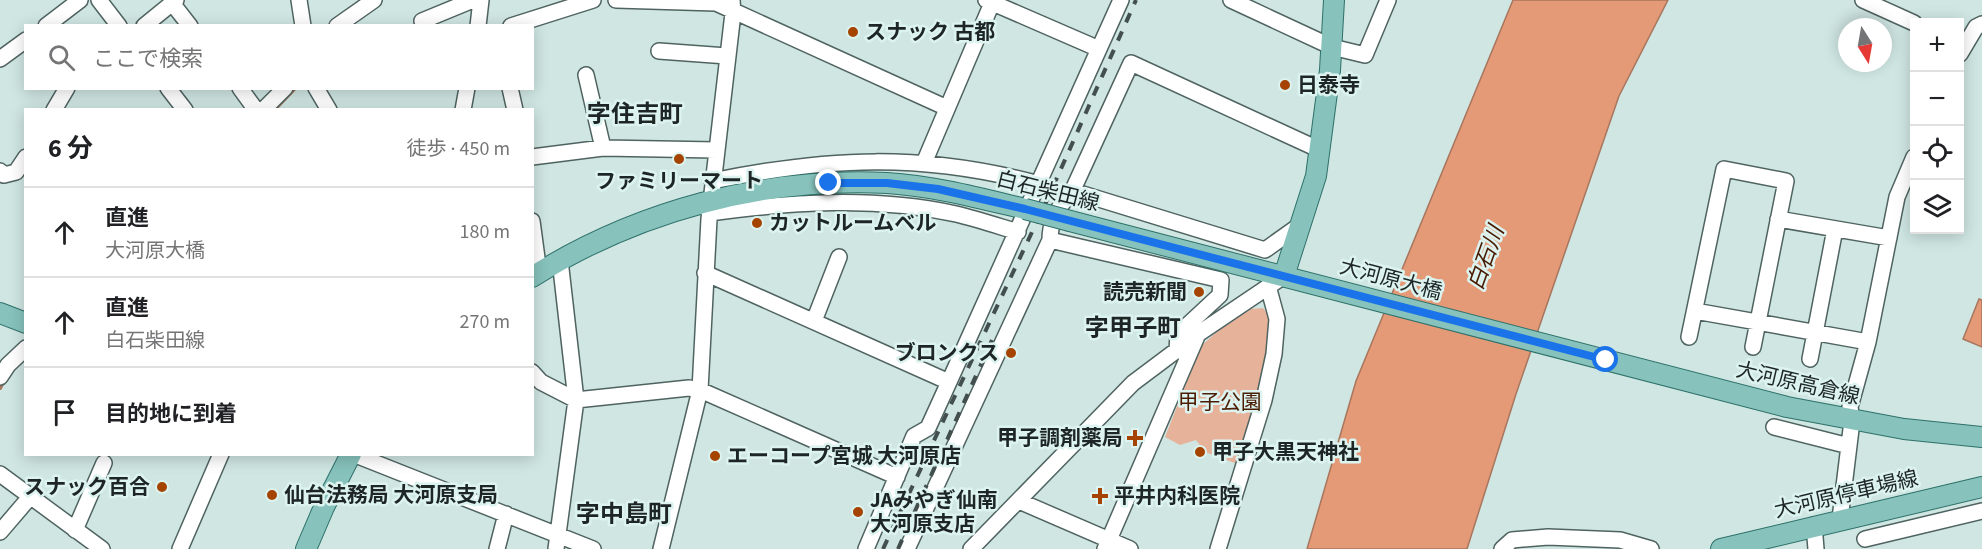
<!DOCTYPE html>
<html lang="ja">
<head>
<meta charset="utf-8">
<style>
  body { margin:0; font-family:"Source Sans 3","Noto Sans JP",sans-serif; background:#f2f2f2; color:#202124 }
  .controls { position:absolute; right:18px; top:18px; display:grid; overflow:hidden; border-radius:0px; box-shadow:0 3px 15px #0003 }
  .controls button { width:54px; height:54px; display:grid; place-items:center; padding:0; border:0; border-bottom:2px solid #e0e0e0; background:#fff; color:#202124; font:30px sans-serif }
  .compass { position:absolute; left:1838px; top:18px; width:54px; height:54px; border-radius:50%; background:#fff; box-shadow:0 3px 15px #0003; rotate:169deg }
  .stop { position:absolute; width:18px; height:18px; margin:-14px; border:4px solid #1a73e8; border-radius:50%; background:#fff }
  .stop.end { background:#1a73e8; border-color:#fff; box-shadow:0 2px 6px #0008 }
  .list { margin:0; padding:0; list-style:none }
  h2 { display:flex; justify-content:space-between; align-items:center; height:78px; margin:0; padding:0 24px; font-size:26px }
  h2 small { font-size:20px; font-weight:400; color:#757577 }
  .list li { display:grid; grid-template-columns:39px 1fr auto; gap:18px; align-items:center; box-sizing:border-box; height:90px; padding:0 24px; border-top:2px solid #e0e0e0 }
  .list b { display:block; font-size:22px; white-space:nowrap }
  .list p { margin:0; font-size:20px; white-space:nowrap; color:#757577 }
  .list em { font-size:20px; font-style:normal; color:#757577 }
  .icon { flex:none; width:33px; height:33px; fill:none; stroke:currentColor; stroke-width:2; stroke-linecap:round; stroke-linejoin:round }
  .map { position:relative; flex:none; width:1982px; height:549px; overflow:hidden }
  .search { position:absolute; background:#fff; box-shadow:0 3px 15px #0003; left:24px; top:24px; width:510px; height:66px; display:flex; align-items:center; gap:15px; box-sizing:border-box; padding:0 21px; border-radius:0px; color:#757577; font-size:22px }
  .panel { position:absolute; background:#fff; box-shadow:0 3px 15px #0003; left:24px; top:108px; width:510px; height:348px; border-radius:0px }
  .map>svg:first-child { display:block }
</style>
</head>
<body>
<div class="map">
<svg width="1982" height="549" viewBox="0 0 1982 549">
  <rect width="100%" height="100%" fill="#cfe6e2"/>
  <path fill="#e7b29a" d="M 1263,308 L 1272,320 L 1269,357 L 1240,465 L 1205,452 L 1196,440 L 1180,445 L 1165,437 L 1201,346 L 1219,330 L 1251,309 Z"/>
  <path fill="#e49977" stroke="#a8765e" stroke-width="1.5" d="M 1513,0 L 1668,0 L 1619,96 L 1516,394 L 1467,549 L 1307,549 L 1356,381 Z
    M 1979,299 L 1982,300 L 1982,347 L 1963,339 Z"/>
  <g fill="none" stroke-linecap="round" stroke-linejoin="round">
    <path stroke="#a8765e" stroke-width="4" d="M 274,110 L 295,88
      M 0,388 L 4,380"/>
    <defs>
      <path id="minor" d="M 99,0 L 119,26
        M 299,0 L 303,26
        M 616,0 L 716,3 L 947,108
        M 986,0 L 1099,49
        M 1231,0 L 1332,47 L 1365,55 L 1388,0
        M 1863,0 L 1914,23
        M 172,3 L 190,26
        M 422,21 L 473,0
        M 46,26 L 80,0
        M 144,26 L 176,0
        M 337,26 L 374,0
        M 478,26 L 481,0
        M 511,26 L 593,0
        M 659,51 L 727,56
        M 1960,54 L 1976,27 L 1982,24
        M 0,59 L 26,40
        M 586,75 L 603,148
        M 168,88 L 185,110
        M 240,88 L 256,110
        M 316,88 L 329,110
        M 510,88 L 515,110
        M 54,110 L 67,88
        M 263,110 L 285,88
        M 463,110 L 467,88
        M 532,157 L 603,148 L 716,150
        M 924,163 L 992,3
        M 0,171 L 4,175 L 16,172 L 26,157
        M 712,181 C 830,157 922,153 1039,184
        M 1073,191 L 1265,250 L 1300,225
        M 709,213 C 792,202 874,196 956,214 C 977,219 998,226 1018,232
        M 1778,219 L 1889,238
        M 532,221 L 539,273
        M 1050,240 L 1221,280 L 1220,295 L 1178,334 L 1177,351
        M 705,273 L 949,382
        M 1695,311 L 1868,342
        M 814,321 L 839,257
        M 1689,337 L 1724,169 L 1786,181 L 1753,347
        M 1810,359 L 1835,229
        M 532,372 L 541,382 L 576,400 L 689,388 L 700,390 L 897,477
        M 0,377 L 8,365 L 26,348
        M 1774,427 L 1849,446
        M 353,454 L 593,549
        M 0,474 L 102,549
        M 1019,501 L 1130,549
        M 1840,519 L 1852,421 L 1850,407 L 1868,342 L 1897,197 L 1914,157
        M 1814,525 L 1816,549
        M 75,530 L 104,463
        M 0,532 L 30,497
        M 1865,539 L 1982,511
        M 180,549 L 221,454
        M 497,549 L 506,514
        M 556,549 L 576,400 L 560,260
        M 661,549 L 700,390 L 709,219 L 733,13 L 732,0
        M 866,549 L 914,436 L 928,428 L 949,382 L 1121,0
        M 907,549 L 1050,240 C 1050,222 1058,206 1071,194 L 1131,63 L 1320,150
        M 971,549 L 1133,383 L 1197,335
        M 1105,549 L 1198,334 L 1284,276
        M 1218,549 L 1264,400 L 1274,354 L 1277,319 L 1268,286
        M 1502,549 L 1512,540 L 1548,537 L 1620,540 L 1651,549"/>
      <path id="major" d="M 1070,221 L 1787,407 L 1904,429 L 1982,437
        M 1284,276 L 1316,176 L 1330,70 L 1334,0
        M 532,277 C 637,211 763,177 887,183 C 934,186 979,198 1025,209
        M 0,313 L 26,323
        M 306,549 L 324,507 L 351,454
        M 1721,549 L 1982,487"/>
    </defs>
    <use href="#minor" stroke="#4f6360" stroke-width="18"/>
    <use href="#major" stroke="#2e716a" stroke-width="22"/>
    <use href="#minor" stroke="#fff" stroke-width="15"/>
    <use href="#major" stroke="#87c2bc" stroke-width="20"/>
    <path stroke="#434f4d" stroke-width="4" stroke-dasharray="10 10" stroke-linecap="butt" d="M 883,549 L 1048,198 L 1136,0
      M 898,549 L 992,340"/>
    <defs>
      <path id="major-bridge" d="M 1025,209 L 1070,221"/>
    </defs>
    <use href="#major-bridge" stroke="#2e716a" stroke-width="22" stroke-linecap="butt"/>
    <use href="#major-bridge" stroke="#87c2bc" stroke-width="20"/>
  </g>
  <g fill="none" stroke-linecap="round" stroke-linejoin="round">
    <path stroke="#1a73e8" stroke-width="8" d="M 829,183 L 887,183 L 938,189 L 1025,209 L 1606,360"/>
  </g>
  <g fill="#a54301" stroke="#dcf3ef" stroke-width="2">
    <circle cx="853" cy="32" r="6"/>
    <circle cx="1285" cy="85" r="6"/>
    <circle cx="679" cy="159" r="6"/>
    <circle cx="757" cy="223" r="6"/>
    <circle cx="1199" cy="292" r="6"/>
    <circle cx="1011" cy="353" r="6"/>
    <path d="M1132 429h6v6h6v6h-6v6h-6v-6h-6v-6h6z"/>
    <circle cx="1200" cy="452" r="6"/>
    <circle cx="715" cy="456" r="6"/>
    <circle cx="162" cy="487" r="6"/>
    <circle cx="272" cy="495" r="6"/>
    <path d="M1097 487h6v6h6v6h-6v6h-6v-6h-6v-6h6z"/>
    <circle cx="858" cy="512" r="6"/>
  </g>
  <g text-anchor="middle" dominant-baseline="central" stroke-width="5" stroke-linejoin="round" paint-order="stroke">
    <g font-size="21" font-weight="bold" fill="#1d2624" stroke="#dcf3ef" text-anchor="start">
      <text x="865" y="32">スナック 古都</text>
      <text x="1297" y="85">日泰寺</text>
      <text x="679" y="181" text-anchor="middle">ファミリーマート</text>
      <text x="769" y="223">カットルームベル</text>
      <text x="1187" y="292" text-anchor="end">読売新聞</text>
      <text x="999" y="353" text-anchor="end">ブロンクス</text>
      <text x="1123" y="438" text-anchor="end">甲子調剤薬局</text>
      <text x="1212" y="452">甲子大黒天神社</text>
      <text x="727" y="456">エーコープ宮城 大河原店</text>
      <text x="150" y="487" text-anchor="end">スナック百合</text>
      <text x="284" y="495">仙台法務局 大河原支局</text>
      <text x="1114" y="496">平井内科医院</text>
      <text x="870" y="500">JAみやぎ仙南<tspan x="870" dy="24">大河原支店</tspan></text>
    </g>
    <g font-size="21" fill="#1d2624" stroke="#dcf3ef">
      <text transform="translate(1048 191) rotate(14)">白石柴田線</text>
      <text transform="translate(1391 279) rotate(15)">大河原大橋</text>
      <text transform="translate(1798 383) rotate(13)">大河原高倉線</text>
      <text transform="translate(1846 494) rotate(-13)">大河原停車場線</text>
    </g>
    <g font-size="21" fill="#4b1d03" stroke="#dcf3ef">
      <text x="1220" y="402">甲子公園</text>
    </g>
    <g font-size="22" font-style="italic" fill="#481a01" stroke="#dcf3ef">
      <text transform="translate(1486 258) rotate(-70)">白石川</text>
    </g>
    <g font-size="24" font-weight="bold" fill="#1d2624" stroke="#dcf3ef">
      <text x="635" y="114">字住吉町</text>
      <text x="1133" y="328">字甲子町</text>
      <text x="624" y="514">字中島町</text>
    </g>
  </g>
</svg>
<div class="controls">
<button>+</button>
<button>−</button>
<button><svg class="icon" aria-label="locate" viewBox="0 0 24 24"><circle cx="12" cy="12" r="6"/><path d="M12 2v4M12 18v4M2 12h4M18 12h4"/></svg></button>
<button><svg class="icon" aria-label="layers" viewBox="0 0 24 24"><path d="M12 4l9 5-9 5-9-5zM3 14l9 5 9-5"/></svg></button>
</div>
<svg class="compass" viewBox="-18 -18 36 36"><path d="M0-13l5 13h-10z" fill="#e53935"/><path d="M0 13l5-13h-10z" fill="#757577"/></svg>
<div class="stop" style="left:1606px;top:360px"></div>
<div class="stop end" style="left:829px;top:183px"></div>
<div class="search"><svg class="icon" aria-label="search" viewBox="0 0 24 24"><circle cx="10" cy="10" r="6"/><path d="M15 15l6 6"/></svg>ここで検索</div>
<section class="panel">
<h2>6 分<small>徒歩 · 450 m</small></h2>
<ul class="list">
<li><svg class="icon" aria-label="ahead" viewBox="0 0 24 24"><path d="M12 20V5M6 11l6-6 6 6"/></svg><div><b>直進</b><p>大河原大橋</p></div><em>180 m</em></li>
<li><svg class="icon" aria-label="ahead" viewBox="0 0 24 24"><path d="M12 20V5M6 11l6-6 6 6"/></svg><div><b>直進</b><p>白石柴田線</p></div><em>270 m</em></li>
<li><svg class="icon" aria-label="arrive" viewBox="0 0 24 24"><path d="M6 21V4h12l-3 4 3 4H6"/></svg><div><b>目的地に到着</b></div></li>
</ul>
</section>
</div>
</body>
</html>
